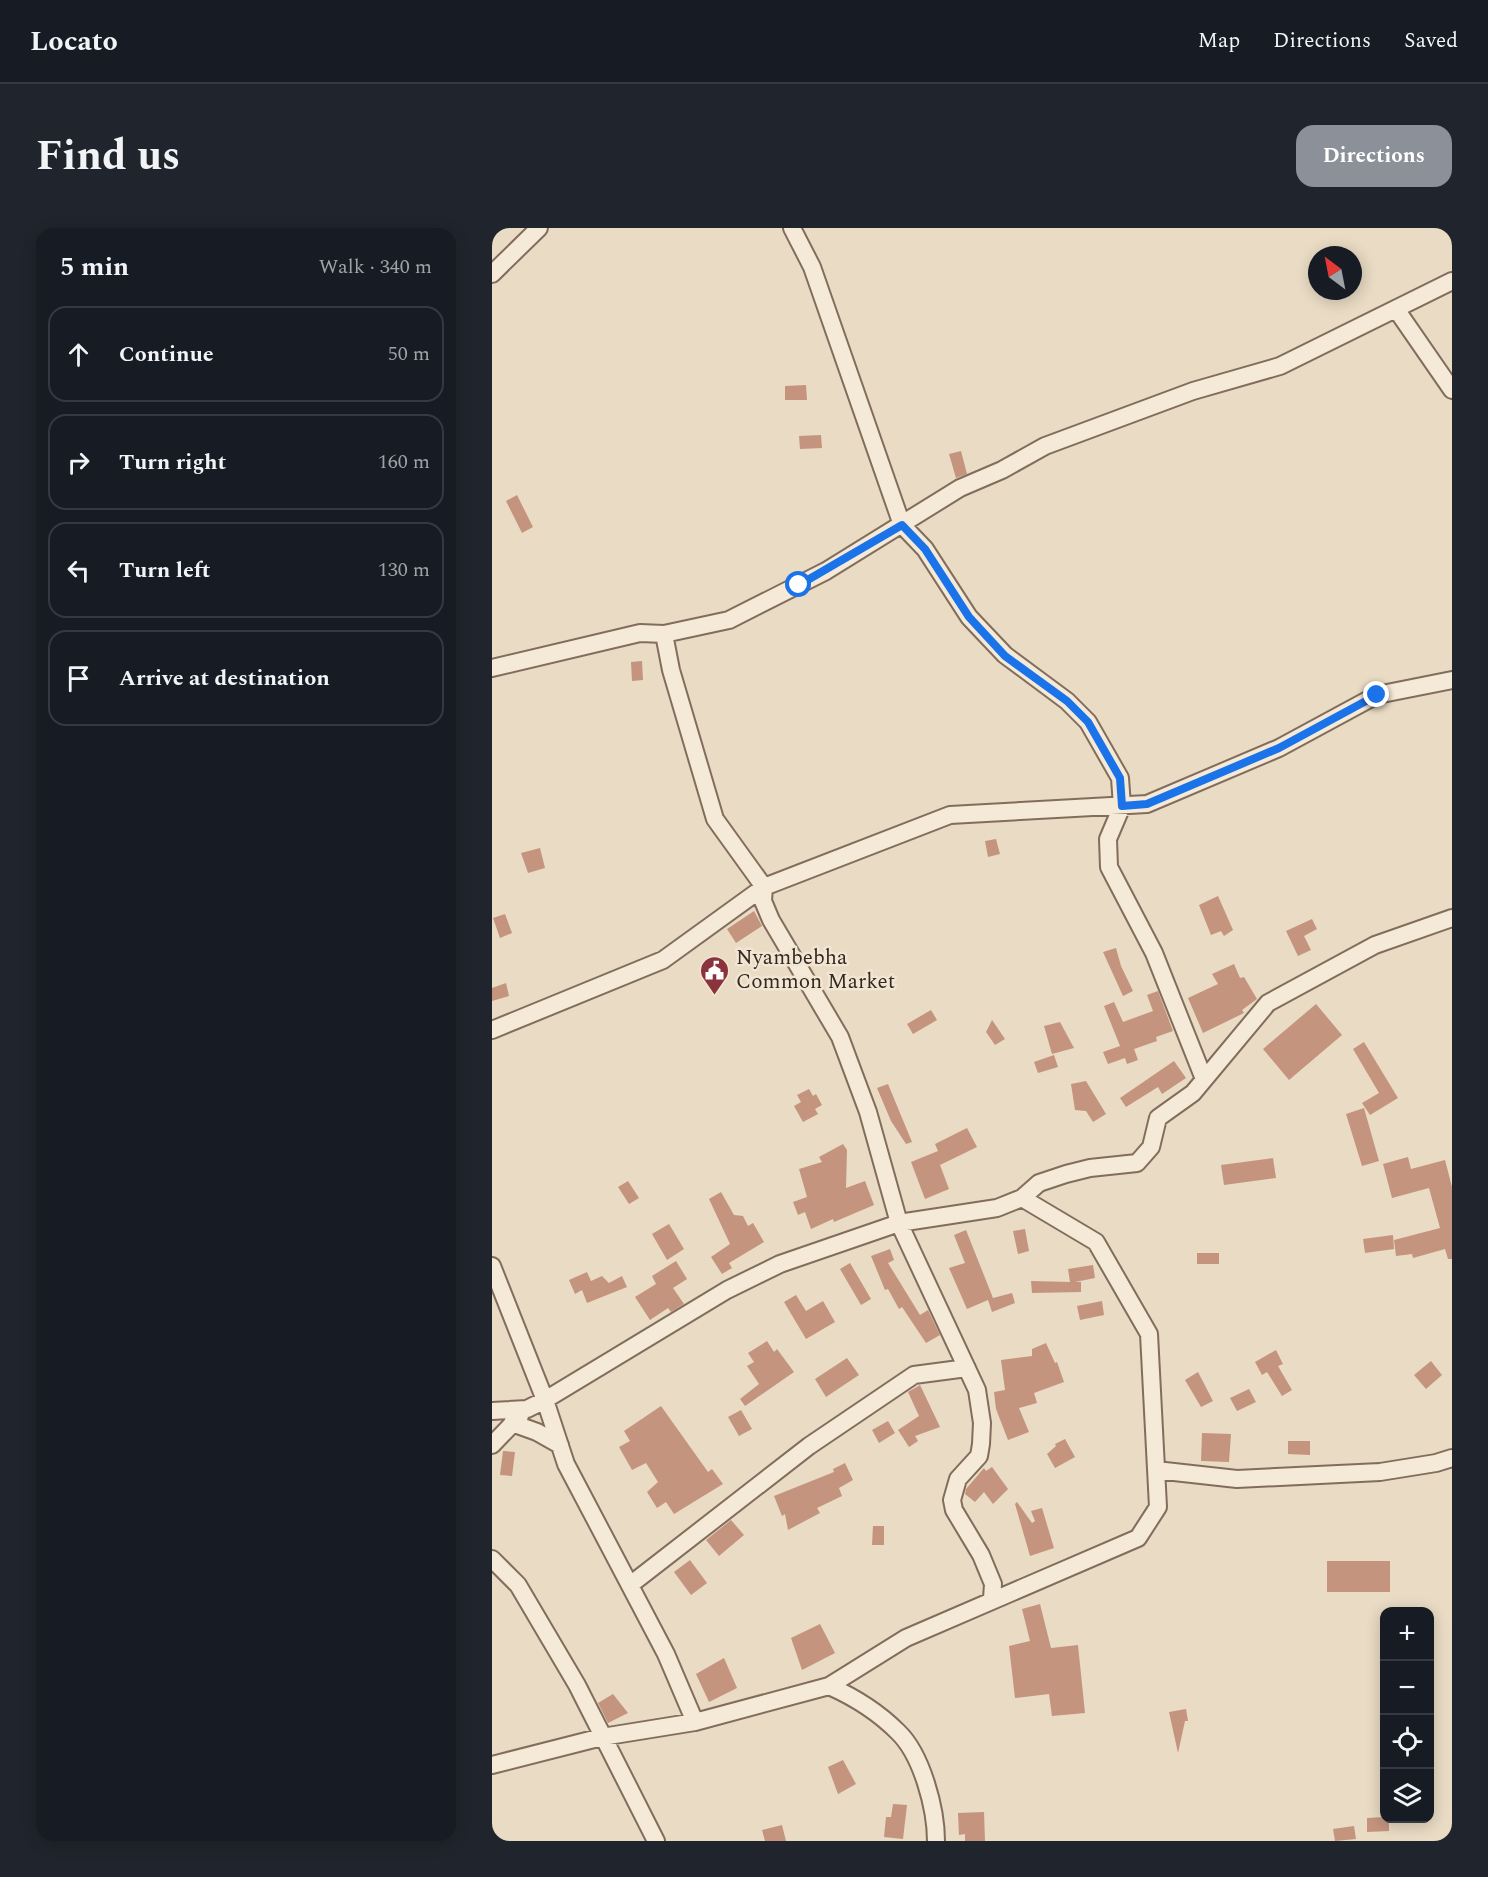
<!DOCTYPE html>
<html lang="en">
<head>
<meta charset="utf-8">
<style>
  body { margin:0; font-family:Spectral,serif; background:#20242c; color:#f1f3f6 }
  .controls { position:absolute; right:18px; bottom:18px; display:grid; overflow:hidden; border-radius:12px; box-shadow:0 3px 15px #0003 }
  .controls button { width:54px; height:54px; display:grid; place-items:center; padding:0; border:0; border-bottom:2px solid #363941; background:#171b24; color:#f1f3f6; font:30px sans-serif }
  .compass { position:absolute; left:816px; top:18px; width:54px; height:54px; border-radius:50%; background:#171b24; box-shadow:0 3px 15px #0003; rotate:328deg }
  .stop { position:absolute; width:18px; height:18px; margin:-14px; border:4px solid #1a73e8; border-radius:50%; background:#fff }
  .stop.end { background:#1a73e8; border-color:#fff; box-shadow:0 2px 6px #0008 }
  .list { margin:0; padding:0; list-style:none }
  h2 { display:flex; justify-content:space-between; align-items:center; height:78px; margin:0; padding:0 24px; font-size:26px }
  h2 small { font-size:20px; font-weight:400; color:#9ea1a6 }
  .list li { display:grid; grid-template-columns:39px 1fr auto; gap:18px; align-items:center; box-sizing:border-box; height:96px; margin:0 12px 12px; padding:0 12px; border:2px solid #363941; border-radius:18px }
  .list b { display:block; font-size:22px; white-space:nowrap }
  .list em { font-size:20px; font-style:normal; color:#9ea1a6 }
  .icon { flex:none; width:33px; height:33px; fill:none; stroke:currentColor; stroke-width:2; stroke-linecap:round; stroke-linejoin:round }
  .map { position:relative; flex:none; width:960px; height:1613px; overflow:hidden; border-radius:18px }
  header { display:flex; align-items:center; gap:36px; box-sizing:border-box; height:84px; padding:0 30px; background:#171b24; border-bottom:2px solid #363941 }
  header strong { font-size:28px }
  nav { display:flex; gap:33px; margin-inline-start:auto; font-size:21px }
  .intro { display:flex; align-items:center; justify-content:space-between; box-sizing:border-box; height:144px; padding:0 36px }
  h1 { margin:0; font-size:42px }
  .button { padding:15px 27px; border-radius:18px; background:#8c9099; color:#fff; font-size:21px; font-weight:700 }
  main { display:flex; gap:36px; padding:0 36px }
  aside { flex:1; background:#171b24; border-radius:18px; box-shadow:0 3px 15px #0003 }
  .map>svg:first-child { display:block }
</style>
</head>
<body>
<header>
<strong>Locato</strong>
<nav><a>Map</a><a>Directions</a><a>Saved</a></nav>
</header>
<div class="intro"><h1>Find us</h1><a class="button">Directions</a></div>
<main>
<aside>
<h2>5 min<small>Walk · 340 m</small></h2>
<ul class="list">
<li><svg class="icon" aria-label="ahead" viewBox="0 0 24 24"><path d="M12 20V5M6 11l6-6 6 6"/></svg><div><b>Continue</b></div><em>50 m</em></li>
<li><svg class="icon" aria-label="right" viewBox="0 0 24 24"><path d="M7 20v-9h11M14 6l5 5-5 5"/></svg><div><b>Turn right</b></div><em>160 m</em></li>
<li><svg class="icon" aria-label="left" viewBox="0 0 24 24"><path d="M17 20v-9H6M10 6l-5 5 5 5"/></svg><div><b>Turn left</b></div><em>130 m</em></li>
<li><svg class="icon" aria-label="arrive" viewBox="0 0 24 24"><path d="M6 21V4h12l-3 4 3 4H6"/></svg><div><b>Arrive at destination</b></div></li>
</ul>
</aside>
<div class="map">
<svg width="960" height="1613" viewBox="0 0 960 1613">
  <rect width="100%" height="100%" fill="#e9dbc4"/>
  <path fill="#c4947e" d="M 314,157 L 315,172 L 293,172 L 293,158 Z
    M 329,207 L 330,220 L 308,221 L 307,208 Z
    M 469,223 L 475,246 L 464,250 L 457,226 Z
    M 25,267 L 41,299 L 30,305 L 14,273 Z
    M 150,433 L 151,452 L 140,453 L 139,434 Z
    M 504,611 L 508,626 L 496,629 L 493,613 Z
    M 48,620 L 53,640 L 36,645 L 29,625 Z
    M 726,668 L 741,702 L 732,708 L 729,703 L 719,707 L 707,677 Z
    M 262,683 L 270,698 L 244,715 L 235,701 Z
    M 13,686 L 20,705 L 8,710 L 1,690 Z
    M 820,691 L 825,701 L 812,708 L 819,722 L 806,728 L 794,703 Z
    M 624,720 L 629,738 L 641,763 L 631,768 L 611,724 Z
    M 742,736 L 748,750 L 752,749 L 765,771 L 750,782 L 752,785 L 711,805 L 696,770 L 726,756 L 720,746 Z
    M 14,755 L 17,768 L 0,773 L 0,760 Z
    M 666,763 L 681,803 L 664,809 L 665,813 L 642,821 L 646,832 L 635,836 L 633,830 L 616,836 L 611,824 L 628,818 L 612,778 L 622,774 L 631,794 L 661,783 L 655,767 Z
    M 824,776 L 850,807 L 797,852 L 771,821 Z
    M 439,782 L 445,792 L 421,806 L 415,796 Z
    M 500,792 L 513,811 L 503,817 L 494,804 Z
    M 568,794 L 582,820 L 560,826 L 552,798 Z
    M 872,814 L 906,870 L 878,887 L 870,875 L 887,865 L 861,821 Z
    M 562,827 L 566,839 L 546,845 L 542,834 Z
    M 682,833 L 694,850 L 670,866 L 666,859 L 634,879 L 628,870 Z
    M 594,853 L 614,886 L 601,894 L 594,883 L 583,882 L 579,856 Z
    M 396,856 L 420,914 L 414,916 L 399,893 L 385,860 Z
    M 317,861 L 321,868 L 324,866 L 330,877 L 323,881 L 326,886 L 311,894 L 302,878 L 309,874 L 305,867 Z
    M 872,880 L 887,933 L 870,938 L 854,886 Z
    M 475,900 L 485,919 L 448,937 L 457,961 L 433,971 L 419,934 L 446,923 L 443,916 Z
    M 351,916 L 355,922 L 354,960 L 373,953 L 382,977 L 342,994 L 341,991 L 319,1001 L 313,984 L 306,987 L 301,974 L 315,969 L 307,941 L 330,934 L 327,929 Z
    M 916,929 L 919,941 L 953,932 L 960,959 L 960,1031 L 956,1031 L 953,1021 L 921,1030 L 920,1026 L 904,1028 L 902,1012 L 948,1000 L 937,960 L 900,970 L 891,936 Z
    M 781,930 L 784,950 L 732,957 L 729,937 Z
    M 136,953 L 147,970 L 137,976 L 126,959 Z
    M 229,964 L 242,987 L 251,988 L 256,998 L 261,995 L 272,1014 L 237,1035 L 240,1040 L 230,1046 L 219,1029 L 238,1016 L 217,971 Z
    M 177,996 L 192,1021 L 175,1032 L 160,1006 Z
    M 533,1001 L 537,1023 L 526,1026 L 521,1003 Z
    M 474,1002 L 501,1070 L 520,1065 L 523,1075 L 500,1084 L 496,1072 L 475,1081 L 457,1040 L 473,1035 L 462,1007 Z
    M 901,1007 L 902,1021 L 873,1025 L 871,1011 Z
    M 398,1021 L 402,1032 L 396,1035 L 428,1087 L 436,1082 L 448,1107 L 434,1115 L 410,1079 L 407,1081 L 396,1061 L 393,1062 L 379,1028 Z
    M 705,1025 L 727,1025 L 727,1036 L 705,1036 Z
    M 184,1033 L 195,1051 L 181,1060 L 192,1076 L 179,1084 L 176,1080 L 158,1092 L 143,1069 L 164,1056 L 160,1048 Z
    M 358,1035 L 379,1071 L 369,1077 L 348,1041 Z
    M 601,1037 L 603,1050 L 583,1054 L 589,1054 L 589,1064 L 540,1065 L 539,1053 L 578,1054 L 576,1041 Z
    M 95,1044 L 99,1053 L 110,1048 L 117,1055 L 130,1048 L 135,1059 L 95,1075 L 90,1062 L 83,1066 L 77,1052 Z
    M 304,1067 L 314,1083 L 331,1073 L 343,1094 L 314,1111 L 292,1074 Z
    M 610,1073 L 612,1087 L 588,1092 L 585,1078 Z
    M 275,1113 L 282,1124 L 285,1121 L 302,1144 L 253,1178 L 248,1171 L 267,1156 L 255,1138 L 262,1134 L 256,1125 Z
    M 554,1115 L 563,1135 L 565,1134 L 572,1154 L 542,1165 L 545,1175 L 527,1180 L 537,1204 L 516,1212 L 504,1181 L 502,1164 L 513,1162 L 509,1132 L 540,1128 L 540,1121 Z
    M 784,1122 L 791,1136 L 786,1138 L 800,1162 L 790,1168 L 775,1144 L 770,1147 L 763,1134 Z
    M 355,1130 L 367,1147 L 334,1169 L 323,1151 Z
    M 939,1133 L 950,1147 L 934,1161 L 922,1147 Z
    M 706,1144 L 721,1173 L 709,1179 L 693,1152 Z
    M 428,1157 L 448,1199 L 423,1208 L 426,1213 L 417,1219 L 406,1202 L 427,1188 L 416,1164 Z
    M 757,1161 L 764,1174 L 745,1183 L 738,1170 Z
    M 169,1178 L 216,1244 L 220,1241 L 231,1256 L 182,1286 L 174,1274 L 165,1280 L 155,1264 L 166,1254 L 154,1235 L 140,1242 L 127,1219 L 138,1213 L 132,1203 Z
    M 249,1182 L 260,1201 L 247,1208 L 236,1189 Z
    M 396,1193 L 403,1205 L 387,1215 L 380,1202 Z
    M 710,1205 L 739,1206 L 737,1234 L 709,1233 Z
    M 573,1211 L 583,1229 L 563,1240 L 555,1226 L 564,1218 L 563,1216 Z
    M 796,1213 L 818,1213 L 818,1227 L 796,1226 Z
    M 11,1223 L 23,1224 L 20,1248 L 8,1247 Z
    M 353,1235 L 361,1252 L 347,1260 L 350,1268 L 325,1280 L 328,1285 L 296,1302 L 293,1286 L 290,1288 L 282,1268 L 342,1244 L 341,1241 Z
    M 500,1239 L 516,1261 L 501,1276 L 492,1264 L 483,1274 L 473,1266 L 474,1261 L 492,1240 L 494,1243 Z
    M 525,1274 L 540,1295 L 543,1293 L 539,1283 L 550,1280 L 562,1320 L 538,1328 L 523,1276 Z
    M 239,1292 L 252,1307 L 227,1328 L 214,1312 Z
    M 381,1298 L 392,1298 L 392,1317 L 380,1317 Z
    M 198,1332 L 215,1355 L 199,1367 L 182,1344 Z
    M 835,1333 L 898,1333 L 898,1364 L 835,1364 Z
    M 548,1376 L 559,1420 L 586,1417 L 593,1485 L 560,1488 L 557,1466 L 523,1470 L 517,1418 L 538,1413 L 530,1381 Z
    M 328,1396 L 343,1425 L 310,1442 L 299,1410 Z
    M 232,1430 L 245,1460 L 217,1474 L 204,1446 Z
    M 121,1466 L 136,1485 L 116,1495 L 106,1475 Z
    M 694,1481 L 696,1493 L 693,1493 L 686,1525 L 677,1484 Z
    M 351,1532 L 364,1556 L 346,1566 L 336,1539 Z
    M 401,1576 L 415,1577 L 411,1611 L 392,1609 L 394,1589 L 399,1589 Z
    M 492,1584 L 493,1613 L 473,1613 L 473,1606 L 467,1607 L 466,1585 Z
    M 892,1589 L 897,1590 L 897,1603 L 875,1604 L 875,1590 Z
    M 290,1597 L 294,1613 L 273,1613 L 270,1602 Z
    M 862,1598 L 864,1611 L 843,1613 L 841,1601 Z"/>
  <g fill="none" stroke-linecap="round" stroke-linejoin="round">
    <defs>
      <path id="minor" d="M 300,0 L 320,39 L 410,297 L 433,321 L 477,389 L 513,427 L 575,473 L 596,494 L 628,550 L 630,578 L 616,611 L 617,639 L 662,725 L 712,851
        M 0,46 L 47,0
        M 904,81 L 960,162
        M 172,406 L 179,442 L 223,591 L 272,659 L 271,673 L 279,692 L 348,809 L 376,884 L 407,995 L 485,1162 L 490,1195 L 489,1216 L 487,1228 L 466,1251 L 460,1272 L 462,1282 L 489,1327 L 501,1356 L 500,1370
        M 0,440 L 148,405 L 172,406 L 237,392 L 334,343 L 468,260 L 510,242 L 553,218 L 701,163 L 788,138 L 960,53
        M 0,802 L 171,732 L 272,659 L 458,587 L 655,576 L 787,520 L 885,467 L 960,452
        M 0,1038 L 53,1172 L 74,1236 L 174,1426 L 203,1494 L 337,1458 C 362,1469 387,1485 406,1504 C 430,1527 444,1581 444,1613
        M 0,1183 L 35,1181 L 53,1172 L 235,1062 L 288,1036 L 407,995 L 505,980 L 530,970 L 547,955 L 574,946 L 598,940 L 645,935 L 659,919 L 666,890 L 701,865 L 776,775 L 883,717 L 960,690
        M 20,1195 L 45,1204 L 68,1217
        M 0,1217 L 28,1188
        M 664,1242 L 745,1251 L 888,1244 L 944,1235 L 960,1230
        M 0,1331 L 26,1357 L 85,1457 L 164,1613
        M 138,1357 L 317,1218 L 422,1147 L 475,1140
        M 337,1458 L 414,1410 L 646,1310 L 666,1279 L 657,1106 L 604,1014 L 530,970
        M 0,1537 L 110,1509 L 203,1494"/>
    </defs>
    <use href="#minor" stroke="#826d5c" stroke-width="20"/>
    <use href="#minor" stroke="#f5e9d7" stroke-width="16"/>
  </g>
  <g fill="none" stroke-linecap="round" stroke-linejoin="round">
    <path stroke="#1a73e8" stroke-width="8" d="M 307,357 L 410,297 L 433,321 L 477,389 L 513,428 L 575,473 L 596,494 L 628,550 L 630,578 L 655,576 L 787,520 L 885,467"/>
  </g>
  <defs>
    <symbol id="civic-pin" viewBox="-11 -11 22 30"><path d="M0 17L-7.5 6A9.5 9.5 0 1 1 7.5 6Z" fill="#8b333c" stroke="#f1e6d3"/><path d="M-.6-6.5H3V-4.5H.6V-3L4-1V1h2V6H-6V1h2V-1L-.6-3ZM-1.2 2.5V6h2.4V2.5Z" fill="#fff"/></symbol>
  </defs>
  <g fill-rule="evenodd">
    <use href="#civic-pin" x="206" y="726" width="33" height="45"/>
  </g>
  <g text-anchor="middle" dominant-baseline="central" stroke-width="5" stroke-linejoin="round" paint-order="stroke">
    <g font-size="21" fill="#34271f" stroke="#f1e6d3" text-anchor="start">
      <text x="244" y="730">Nyambebha<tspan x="244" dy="24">Common Market</tspan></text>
    </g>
  </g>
</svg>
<div class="controls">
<button>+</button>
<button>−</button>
<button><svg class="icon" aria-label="locate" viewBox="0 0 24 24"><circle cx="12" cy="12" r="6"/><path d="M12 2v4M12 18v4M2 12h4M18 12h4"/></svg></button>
<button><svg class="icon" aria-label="layers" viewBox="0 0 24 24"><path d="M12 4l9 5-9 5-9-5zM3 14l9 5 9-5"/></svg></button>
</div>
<svg class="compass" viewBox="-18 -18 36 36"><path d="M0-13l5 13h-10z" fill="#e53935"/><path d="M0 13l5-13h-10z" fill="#9ea1a6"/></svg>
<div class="stop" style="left:307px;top:357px"></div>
<div class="stop end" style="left:885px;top:467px"></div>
</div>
</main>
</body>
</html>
